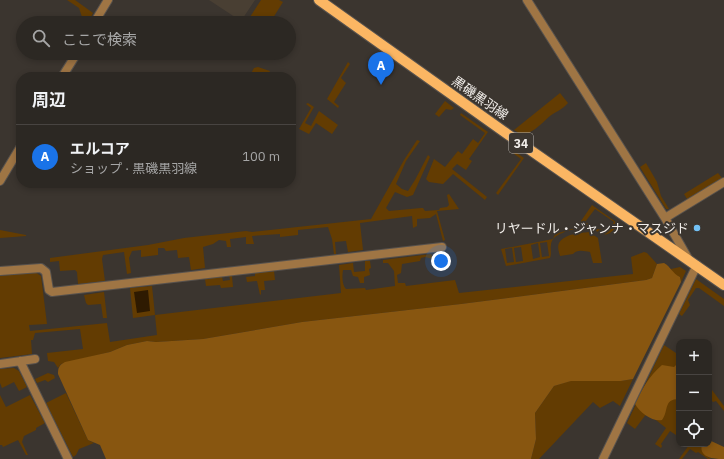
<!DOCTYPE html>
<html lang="ja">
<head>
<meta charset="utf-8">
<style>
  body { margin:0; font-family:"IBM Plex Sans","Noto Sans JP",sans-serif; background:#383430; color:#f1f3f6 }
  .controls { position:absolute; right:12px; bottom:12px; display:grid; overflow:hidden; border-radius:8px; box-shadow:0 2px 6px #0003 }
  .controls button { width:36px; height:36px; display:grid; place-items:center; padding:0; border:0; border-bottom:1px solid #484441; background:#2c2823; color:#f1f3f6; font:20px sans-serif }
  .you { position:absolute; left:441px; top:261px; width:14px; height:14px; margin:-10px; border:3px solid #fff; border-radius:50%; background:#1a73e8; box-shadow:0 0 0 6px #1a73e833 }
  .badge { display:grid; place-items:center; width:26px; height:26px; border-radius:50%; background:#1a73e8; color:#fff; font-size:13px; font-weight:700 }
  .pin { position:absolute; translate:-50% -33px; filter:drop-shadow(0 1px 2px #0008) }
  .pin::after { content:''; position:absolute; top:21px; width:14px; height:12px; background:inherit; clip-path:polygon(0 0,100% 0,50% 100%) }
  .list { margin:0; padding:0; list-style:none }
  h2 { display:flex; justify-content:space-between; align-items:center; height:52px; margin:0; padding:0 16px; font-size:17px }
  h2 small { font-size:13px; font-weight:400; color:#a6a6a6 }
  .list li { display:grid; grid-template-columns:26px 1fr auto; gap:12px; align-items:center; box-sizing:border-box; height:64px; padding:0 16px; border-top:1px solid #484441 }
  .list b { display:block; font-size:15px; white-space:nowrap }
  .list p { margin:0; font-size:13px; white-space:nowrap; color:#a6a6a6 }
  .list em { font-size:13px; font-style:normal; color:#a6a6a6 }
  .icon { flex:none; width:22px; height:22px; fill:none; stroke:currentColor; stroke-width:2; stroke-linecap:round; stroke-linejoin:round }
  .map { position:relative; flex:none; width:724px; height:459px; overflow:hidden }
  .search { position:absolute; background:#2c2823; box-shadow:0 2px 6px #0003; left:16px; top:16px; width:280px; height:44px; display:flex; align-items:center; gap:10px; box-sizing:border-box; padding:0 14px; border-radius:22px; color:#a6a6a6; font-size:15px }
  .panel { position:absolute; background:#2c2823; box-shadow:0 2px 6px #0003; left:16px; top:72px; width:280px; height:116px; border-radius:16px }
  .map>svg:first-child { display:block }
</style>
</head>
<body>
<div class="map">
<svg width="724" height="459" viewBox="0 0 724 459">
  <rect width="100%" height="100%" fill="#3b352f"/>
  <path fill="#493f33" d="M 209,0 L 255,0 L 241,21 Z"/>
  <path fill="#633c02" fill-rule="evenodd" d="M 67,0 L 75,0 L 93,13 L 88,23 L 84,23 L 79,8 Z
    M 261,0 L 279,0 L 283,2 L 273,18 L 270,18 L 267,23 L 253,23 L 250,20 L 250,17 Z
    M 348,62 L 350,64 L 341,78 L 346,83 L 334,102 L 339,106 L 338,108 L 327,99 Z
    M 258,67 L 270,71 L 267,77 L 249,77 L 254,68 Z
    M 560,93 L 568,103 C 562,110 557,111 550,116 C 543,122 538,128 530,132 L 529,137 L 528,139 L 514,130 Z
    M 445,101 L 454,108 L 451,110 L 446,109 L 439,117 L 435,114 Z
    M 308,103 L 314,107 L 305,123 L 311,126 L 319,111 L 338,125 L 332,134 L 316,123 L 309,134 L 299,129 L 311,108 L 306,104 Z
    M 461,113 L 488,132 L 469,159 L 472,161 L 466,170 L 457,164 L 452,169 L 487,197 L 485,200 L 453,174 L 443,184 L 429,182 L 426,179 L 434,159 L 445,167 L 458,151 L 462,154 L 473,139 L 478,143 L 485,133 L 460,115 Z
    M 417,140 L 420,141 L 406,161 L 396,184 L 402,189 L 408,191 L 415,180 L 428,155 L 430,157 L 413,195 L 407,197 L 395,192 L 386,208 L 389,211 L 421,208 L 423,208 L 425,211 L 439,210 L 440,208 L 447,207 L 449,205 L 447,195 L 449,194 L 459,209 L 437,211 L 445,240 L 443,241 L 436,214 L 430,218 L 417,219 L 417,226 L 413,228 L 412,216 L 360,223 L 363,250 L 348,252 L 346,241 L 335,242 L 336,254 L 334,254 L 332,239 L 328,227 L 298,230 L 298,235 L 280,237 L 280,234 L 252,236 L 254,244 L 246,244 L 246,237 L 230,239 L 231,247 L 227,247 L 226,241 L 219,240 L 213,244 L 203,247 L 205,268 L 191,270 L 189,257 L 178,258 L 177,250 L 166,251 L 164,248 L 158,248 L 158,255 L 141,257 L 141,250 L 132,251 L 129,258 L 131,273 L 127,274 L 124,252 L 103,255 L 102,259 L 105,281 L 78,284 L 77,272 L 75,270 L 60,271 L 59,261 L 50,262 L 50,258 L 148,245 L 184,238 L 246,231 L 252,232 L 371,219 L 404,160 Z
    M 510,148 L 524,158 L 498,195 L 496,193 L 521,159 L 509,150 Z
    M 646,163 L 657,182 L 661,196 L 669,209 L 666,209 L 640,167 Z
    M 718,173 L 722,178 L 687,199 L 684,194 Z
    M 592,205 L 619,224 C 606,239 607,235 591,229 C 588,228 584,228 581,227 L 581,221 ZM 595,209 L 614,222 L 608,231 L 597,229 L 585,222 Z
    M 575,228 L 574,229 C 566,232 552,234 551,245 C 550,249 552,253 550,258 L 506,266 L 501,249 L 553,239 L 555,234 ZM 547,242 L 549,256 L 542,257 L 540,243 ZM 538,243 L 540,257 L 533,259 L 531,245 ZM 521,247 L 523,261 L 516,262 L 514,248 ZM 512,248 L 514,262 L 507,263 L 505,249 Z
    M 0,230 L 26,235 L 26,236 L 0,238 Z
    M 589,232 L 598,238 L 602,263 L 593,263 L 590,252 C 584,251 577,249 573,254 L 560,256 C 559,252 557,247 559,243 C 564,234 580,233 589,232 Z
    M 644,252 L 647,253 L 657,264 L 652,278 L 646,280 L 461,304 L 302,322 L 203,339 L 156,342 L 147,341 L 127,345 L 110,352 L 61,364 L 58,368 L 54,362 L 48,361 L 47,353 L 83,349 L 80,329 L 35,333 L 33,340 L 31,340 L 32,354 L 0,358 L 0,276 L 35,272 L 41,276 L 47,324 L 29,325 L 30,331 L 107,323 L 110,342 L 157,335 L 155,315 L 133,318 L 130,288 L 152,286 L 155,315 L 341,293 L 339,265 L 353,263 L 354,272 L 365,271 L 365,261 L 370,261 L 371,268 L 369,269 L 370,275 L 364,277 L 364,283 L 360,283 L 358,277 L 353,276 L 351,270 L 343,270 C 342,276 342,285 346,289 L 365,288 L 366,290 L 395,286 L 394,271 L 388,263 L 383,263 L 383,260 L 431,254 L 433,257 L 433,259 L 425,257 L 421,258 L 420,261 L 402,264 L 401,273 L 397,275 L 398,283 L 405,283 L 406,286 L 455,280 L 459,293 L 633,274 L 631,257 Z
    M 680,267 L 686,271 L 681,282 L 680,277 L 673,274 L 671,269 Z
    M 274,271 L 275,280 L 264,281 L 265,290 L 261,290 L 261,294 L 260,295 L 257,281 L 247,282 L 246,277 L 255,276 L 255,273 Z
    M 229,275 L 232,276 L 233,287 L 221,288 L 220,285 L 206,286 L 205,279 L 222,277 L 223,281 L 230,280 Z
    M 696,279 L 724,299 L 724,306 L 699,288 L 696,288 L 688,300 L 690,305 L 682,316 L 679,314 Z
    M 104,292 L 107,318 L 103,318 L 101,304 L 88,305 L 86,303 L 84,295 Z
    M 664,345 L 679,355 L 679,437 L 670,431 L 661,444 L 662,446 L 661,448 L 655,444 L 666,428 L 647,413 L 635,429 L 627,423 Z
    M 14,368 L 19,371 L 27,387 L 19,391 L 14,382 L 2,388 L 0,383 L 0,369 Z
    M 48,373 L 54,375 L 55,378 L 48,382 L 45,380 L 37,383 L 35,379 Z
    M 633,379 L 620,406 L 613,401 L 600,408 L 593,402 L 539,459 L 531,459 L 536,439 L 535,413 L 554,386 L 570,381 L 621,381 Z
    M 709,386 L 724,406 L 724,411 L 716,401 L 713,402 L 711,400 L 709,403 Z
    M 66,393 L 88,440 L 94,443 L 79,449 L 76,455 L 73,457 L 46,403 Z
    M 0,395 L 6,407 L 30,395 L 45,423 L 36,428 L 36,430 L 24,436 L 22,442 L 28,455 L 26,455 L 18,440 L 3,447 L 2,445 L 0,445 Z
    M 688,444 L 702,444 C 700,451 705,455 711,459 L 708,459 L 698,452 L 696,453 L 690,449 L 682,459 L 679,459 L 689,445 Z"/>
  <path fill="#885610" d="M 664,263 C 671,267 672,273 680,277 L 681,282 L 633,379 L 621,381 L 571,381 L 554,386 L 535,413 L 536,439 L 531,459 L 106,459 L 100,445 L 88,440 L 58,374 C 58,368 59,365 65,362 L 110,352 L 127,345 L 147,341 L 156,342 L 203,339 L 302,322 L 461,304 L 646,280 L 652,278 L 657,264 Z
    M 679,362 L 679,399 C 663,399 669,411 662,420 C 653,422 640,413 635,404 C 643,388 648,377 662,365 L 674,367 Z
    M 709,440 L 724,447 L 724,459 C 715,459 698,458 702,444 L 709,444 Z"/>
  <path fill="#2e1a01" d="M 148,290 L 150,311 L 137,313 L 134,292 Z"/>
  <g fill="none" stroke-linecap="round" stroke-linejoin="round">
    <defs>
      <path id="minor" d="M 527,0 L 665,218 L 689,260
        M 665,218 L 724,182
        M 0,271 L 41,268 L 46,272 L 49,290 L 52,292 L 442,247
        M 20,361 L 68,459
        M 0,364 L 35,359
        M 603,459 L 697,265"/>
      <path id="tertiary" d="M 94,23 L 108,0
        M 62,77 L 77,53
        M 0,181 L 21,146"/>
      <path id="primary" d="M 319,0 L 503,131 L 724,285"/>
    </defs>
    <use href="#minor" stroke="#58524d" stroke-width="10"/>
    <use href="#tertiary" stroke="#58524d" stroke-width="10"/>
    <use href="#primary" stroke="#58524d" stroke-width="12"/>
    <use href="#minor" stroke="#9f7544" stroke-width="8"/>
    <use href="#tertiary" stroke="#9f7544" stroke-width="8"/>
    <use href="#primary" stroke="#fbb663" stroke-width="10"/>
  </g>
  <circle fill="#73c1f5" stroke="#3b352f" stroke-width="1.5" cx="697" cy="228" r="4"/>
  <g text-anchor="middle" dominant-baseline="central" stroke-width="4" stroke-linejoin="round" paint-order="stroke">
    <rect fill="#3b352f" stroke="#bab6b1" stroke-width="1" x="509" y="133" width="24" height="20" rx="3"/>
    <g font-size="12" font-weight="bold" fill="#f1ede9">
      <text x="521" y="143">34</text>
    </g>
    <g font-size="13" fill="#f1ede9" stroke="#3b352f">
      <text transform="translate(480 98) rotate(35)">黒磯黒羽線</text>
    </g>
    <g font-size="13" fill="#f1ede9" stroke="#3b352f" text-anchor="end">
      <text x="689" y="228">リヤードル・ジャンナ・マスジド</text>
    </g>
  </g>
</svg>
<div class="controls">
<button>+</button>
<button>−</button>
<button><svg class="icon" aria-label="locate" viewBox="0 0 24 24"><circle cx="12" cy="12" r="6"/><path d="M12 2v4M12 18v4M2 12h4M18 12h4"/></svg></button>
</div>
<div class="you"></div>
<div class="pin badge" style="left:381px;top:85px">A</div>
<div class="search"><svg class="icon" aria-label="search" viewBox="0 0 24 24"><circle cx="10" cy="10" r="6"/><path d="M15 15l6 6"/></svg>ここで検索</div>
<section class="panel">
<h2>周辺<small></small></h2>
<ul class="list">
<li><span class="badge">A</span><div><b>エルコア</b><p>ショップ · 黒磯黒羽線</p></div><em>100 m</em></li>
</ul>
</section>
</div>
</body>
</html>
